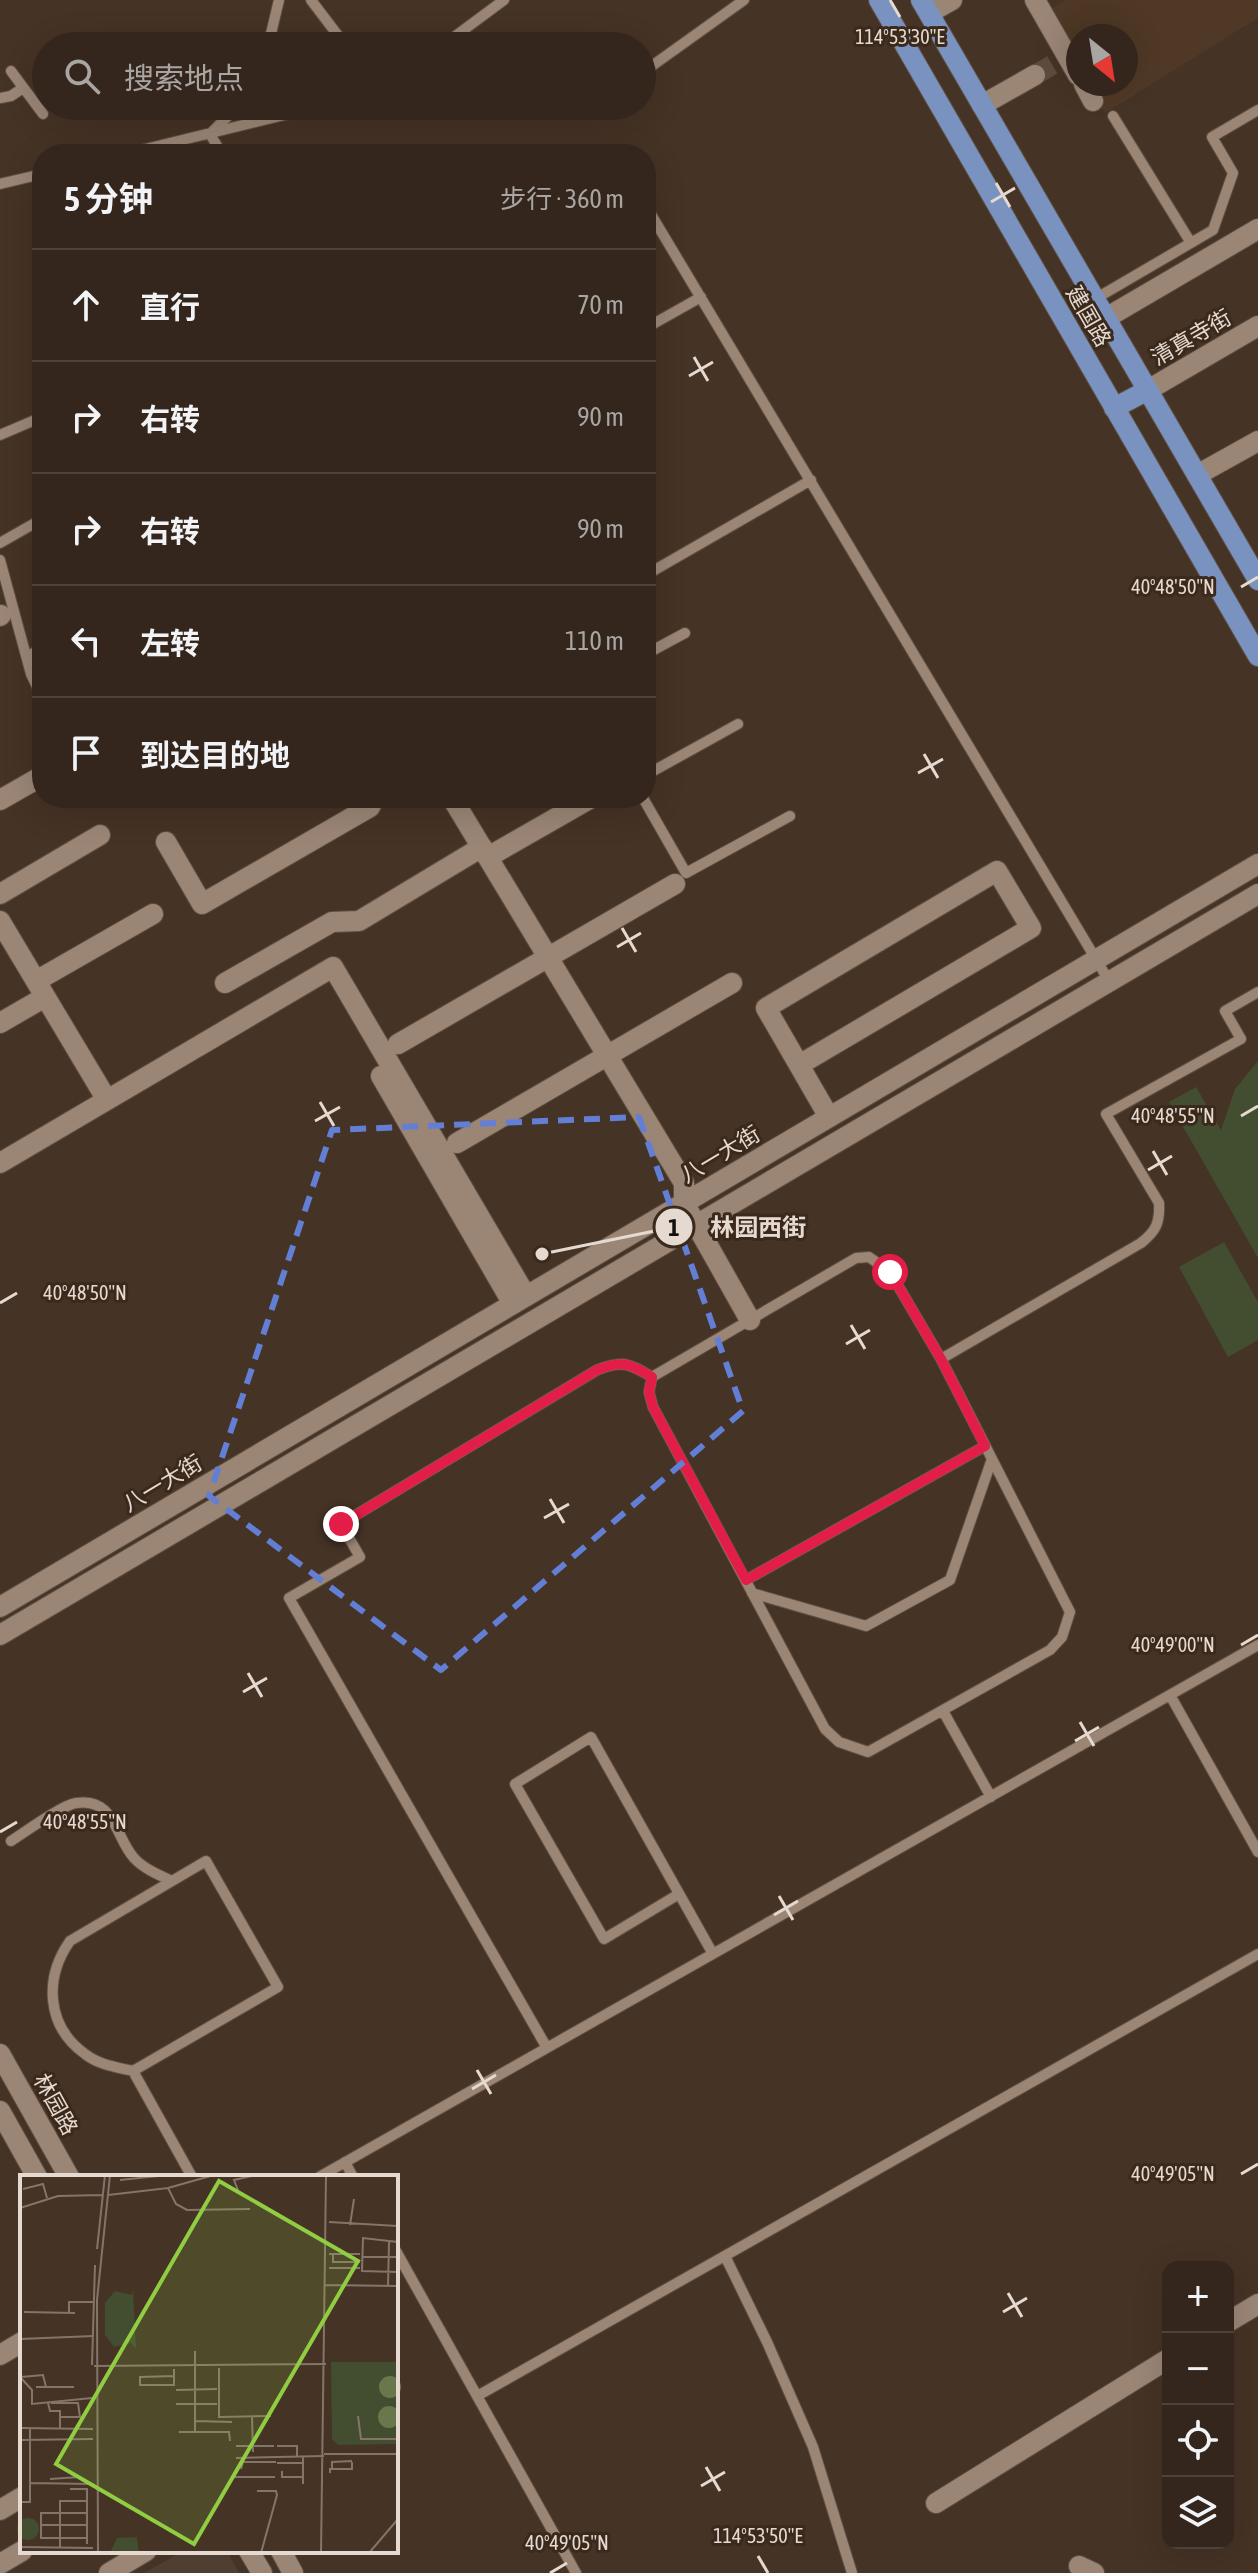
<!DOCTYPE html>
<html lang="zh">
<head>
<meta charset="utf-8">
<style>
  body { margin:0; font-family:"Asap Condensed","Noto Sans SC",sans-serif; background:#3c2e25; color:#f1f3f6 }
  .controls { position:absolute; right:24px; bottom:24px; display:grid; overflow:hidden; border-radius:16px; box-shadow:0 8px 32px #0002 }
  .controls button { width:72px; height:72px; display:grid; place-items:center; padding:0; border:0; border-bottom:2px solid #4e433b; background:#34261c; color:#f1f3f6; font:40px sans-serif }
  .compass { position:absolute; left:1066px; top:24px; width:72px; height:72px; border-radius:50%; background:#34261c; box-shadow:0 8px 32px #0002; rotate:150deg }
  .stop { position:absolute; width:24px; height:24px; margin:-18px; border:6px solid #e11d48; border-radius:50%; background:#fff }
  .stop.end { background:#e11d48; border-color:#fff; box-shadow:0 2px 8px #0008 }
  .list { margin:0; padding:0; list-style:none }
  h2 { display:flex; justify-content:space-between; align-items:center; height:104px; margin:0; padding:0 32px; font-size:34px }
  h2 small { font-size:26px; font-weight:400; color:#a9a5a3 }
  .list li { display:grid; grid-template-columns:52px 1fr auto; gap:24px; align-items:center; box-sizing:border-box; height:112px; padding:0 32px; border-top:2px solid #4e433b }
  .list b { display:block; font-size:30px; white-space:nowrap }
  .list em { font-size:26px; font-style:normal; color:#a9a5a3 }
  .icon { flex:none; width:44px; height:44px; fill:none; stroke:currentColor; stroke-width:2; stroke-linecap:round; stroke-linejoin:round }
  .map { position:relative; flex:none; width:1258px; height:2573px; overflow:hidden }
  .search { position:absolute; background:#34261c; box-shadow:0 8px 32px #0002; left:32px; top:32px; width:624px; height:88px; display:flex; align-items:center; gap:20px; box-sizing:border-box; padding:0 28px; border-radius:44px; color:#a9a5a3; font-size:30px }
  .panel { position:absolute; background:#34261c; box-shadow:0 8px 32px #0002; left:32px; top:144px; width:624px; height:664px; border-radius:32px }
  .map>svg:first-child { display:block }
</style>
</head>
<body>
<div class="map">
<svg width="1258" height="2573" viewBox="0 0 1258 2573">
  <rect width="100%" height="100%" fill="#453325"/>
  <path fill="#4f3825" d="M 1065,0 L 1258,0 L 1258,18 L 1105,113 L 1089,84 L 1126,84 L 1126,36 L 1078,36 L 1078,65 L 1048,11 Z"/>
  <path fill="#4e3f32" d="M 183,2551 L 227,2551 L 239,2573 L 144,2573 Z"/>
  <path fill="#424e2f" d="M 1258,1061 L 1258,1258 L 1169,1102 L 1196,1087 L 1221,1130 L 1235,1089 Z
    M 1224,1242 L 1258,1302 L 1258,1340 L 1228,1357 L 1179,1267 Z"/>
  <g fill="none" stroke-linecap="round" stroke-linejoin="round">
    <path stroke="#5d4c3f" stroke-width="20" stroke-dasharray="20 10" stroke-linecap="butt" d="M 1035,75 L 1066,57"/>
    <defs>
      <path id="service" d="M 311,0 L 346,46
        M 268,46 L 279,0
        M 442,46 L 504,0
        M 11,71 L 43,114
        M 642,73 L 744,0
        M 0,98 L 11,96 L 23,88
        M 1113,116 L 1191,243
        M 125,154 L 321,106
        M 222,154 L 210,134 L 238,106
        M 0,184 L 42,174
        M 646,206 L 1109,981
        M 1095,299 L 1213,230 L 1233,173 L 1212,137 L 1258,110
        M 646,328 L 701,297
        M 0,435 L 42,417
        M 0,543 L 42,519
        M 0,560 L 31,674 L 42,697
        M 646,575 L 811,480
        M 646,654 L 685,633
        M 27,657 L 42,648
        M 646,775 L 738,724
        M 643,798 L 686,873 L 790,816
        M 941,1359 L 1141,1243 C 1156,1231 1160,1223 1159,1203 L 1106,1114 L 1241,1039 L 1225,1011 L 1258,992
        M 746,1580 L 985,1446
        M 752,1593 L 866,1626 L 950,1580 L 992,1459
        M 1170,1695 L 1258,1852
        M 943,1711 L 991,1797
        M 11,1841 C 25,1832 62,1805 76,1803 C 115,1797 115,1837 134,1858 C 144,1869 159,1875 172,1881
        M 679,1894 L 604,1939 L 515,1784 L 591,1737 L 713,1954
        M 547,2048 L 289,1598 L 360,1557 L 341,1524 L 597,1370 C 622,1360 629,1363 652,1377 L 856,1258 L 869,1257 L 890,1272 L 941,1359 L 1070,1612 L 1062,1637 L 1050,1650 L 868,1752 L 839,1742 L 825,1729 L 653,1407 L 649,1392 L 652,1377
        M 133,2071 L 278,1987 L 206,1861 L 70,1941 C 44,1978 46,2026 85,2054 C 99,2065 116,2067 133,2071 L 192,2177
        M 345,2162 L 353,2177
        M 319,2177 L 1258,1645
        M 396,2251 L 576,2573
        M 725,2256 L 767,2342 L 813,2447 L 852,2573
        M 479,2395 L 1258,1954"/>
      <path id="minor" d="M 1035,0 L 1078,75
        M 929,13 L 952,0
        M 1084,84 L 1093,101
        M 982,105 L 1035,75
        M 1106,318 L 1258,229
        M 1197,475 L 1258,441
        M 0,616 L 1,615
        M 452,798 L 684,1183 L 684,1203
        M 0,800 L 42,776
        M 166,842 L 202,904 L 370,807 L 374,798
        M 488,857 L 591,798
        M 0,894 L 100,835
        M 0,921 L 107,1100
        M 36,981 L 153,914
        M 225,983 L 332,922 L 359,921 L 482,847
        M 0,1023 L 45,997
        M 398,1044 L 675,884
        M 799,1065 L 1031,928 L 997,871 L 766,1008 L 829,1117
        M 381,1076 L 513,1304
        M 457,1143 L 732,983
        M 0,1163 L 333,967 L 526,1296
        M 1228,2322 L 1258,2304
        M 936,2503 L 1168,2359
        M 0,2510 L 22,2497
        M 0,2564 L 22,2551
        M 1079,2566 L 1094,2573
        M 109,2573 L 146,2551"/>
      <path id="tertiary" d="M 1148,390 L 1258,326
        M 684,1203 L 750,1320
        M 0,2355 L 22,2342"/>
      <path id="secondary" d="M 0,1607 L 1258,864
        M 0,1635 L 1258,894
        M 0,2054 L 69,2177
        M 0,2111 L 37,2177
        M 249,2551 L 262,2573
        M 281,2551 L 293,2573"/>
      <path id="primary" d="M 879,0 L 1258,656
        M 921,0 L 1258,580
        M 1114,408 L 1148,390"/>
    </defs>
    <use href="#service" stroke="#5f5044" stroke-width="12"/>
    <use href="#minor" stroke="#5f5044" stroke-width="22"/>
    <use href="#tertiary" stroke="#5f5044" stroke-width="22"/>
    <use href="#secondary" stroke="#5f5044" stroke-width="22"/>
    <use href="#primary" stroke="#5f5044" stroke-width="22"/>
    <use href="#service" stroke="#9b8676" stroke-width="10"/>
    <use href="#minor" stroke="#9b8676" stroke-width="20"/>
    <use href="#tertiary" stroke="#9b8676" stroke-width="20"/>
    <use href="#secondary" stroke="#9b8676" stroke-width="20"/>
    <use href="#primary" stroke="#7a92bf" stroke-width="20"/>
  </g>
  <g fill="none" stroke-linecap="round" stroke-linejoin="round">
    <path stroke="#e11d48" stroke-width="10" d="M 341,1524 L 597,1370 C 622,1360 629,1363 652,1377 L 649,1392 L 653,1407 L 746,1580 L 985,1446 L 941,1359 L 890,1272"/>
  </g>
  <path fill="none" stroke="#637fd5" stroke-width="6" stroke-dasharray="16 10" stroke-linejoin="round" d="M 639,1117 L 743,1411 L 441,1670 L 209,1496 L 332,1130 Z"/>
  <path fill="none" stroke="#e5d9d0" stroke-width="3" d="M 890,0 L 900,17M 996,183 L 1010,207M 991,202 L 1015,188M 694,357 L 708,381M 689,376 L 713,362M 1241,587 L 1258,577M 924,754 L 938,778M 918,773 L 943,759M 622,928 L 636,952M 617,947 L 641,933M 320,1102 L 334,1126M 1241,1116 L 1258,1106M 315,1121 L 340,1107M 1153,1151 L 1167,1175M 1148,1170 L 1172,1156M 0,1303 L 17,1293M 851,1325 L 865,1349M 846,1344 L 870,1330M 550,1499 L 564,1523M 544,1518 L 569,1504M 1241,1645 L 1258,1635M 248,1673 L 262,1697M 243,1692 L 267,1678M 1080,1722 L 1094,1746M 1075,1741 L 1099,1727M 0,1832 L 17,1822M 779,1896 L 793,1920M 774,1915 L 798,1901M 477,2070 L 491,2094M 472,2089 L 496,2075M 1241,2174 L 1258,2164M 1008,2293 L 1022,2317M 1003,2312 L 1027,2298M 706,2467 L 720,2491M 701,2486 L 725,2472M 758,2556 L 768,2573M 550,2573 L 567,2563"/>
  <g text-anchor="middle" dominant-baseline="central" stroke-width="6" stroke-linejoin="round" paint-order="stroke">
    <g font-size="22" fill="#e5d9d0" stroke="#3b291c">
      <text transform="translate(1089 316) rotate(60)">建国路</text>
      <text transform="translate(1191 337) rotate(-30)">清真寺街</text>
      <text transform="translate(720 1154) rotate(-31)">八一大街</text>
      <text transform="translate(162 1483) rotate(-31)">八一大街</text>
      <text transform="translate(56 2104) rotate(61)">林园路</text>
    </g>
  </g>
  <g transform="translate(20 2175)">
    <rect width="378" height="378" fill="#453325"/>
    <path d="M 113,114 L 116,174 L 111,168 L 94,172 L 85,160 L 85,128 L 95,116 L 112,120 ZM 311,187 L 378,187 L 378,269 L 318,270 L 312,264 ZM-3 354a11 11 0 1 1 22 0a11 11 0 1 1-22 0ZM 117,362 L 119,378 L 90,378 L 97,363 Z" fill="#424e2f"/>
    <path d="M359 212a11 11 0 1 1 22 0a11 11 0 1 1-22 0ZM358 242a11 11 0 1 1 22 0a11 11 0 1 1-22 0Z" fill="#68784c"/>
    <path fill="none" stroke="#857569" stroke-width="2" d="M 100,5 L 148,0M 148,13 L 194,0M 3,14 L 23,9 L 27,23M 219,18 L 214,5 L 236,0M 88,20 L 148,13 L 156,29 L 167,35 L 230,34M 0,33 L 38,21 L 83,20M 309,47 L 377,51 L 378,23M 330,50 L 334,24M 378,67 L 343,63 L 342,96 L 378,97M 77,74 L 85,0M 309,79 L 340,79M 313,79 L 313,87 L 340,87M 342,82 L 378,82M 309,93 L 340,93M 305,110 L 378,111M 368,111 L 369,67M 4,137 L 55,138M 49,138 L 49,127 L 73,127M 0,164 L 74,161M 72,190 L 75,90M 74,191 L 306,189M 199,193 L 199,242 L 251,241M 154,194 L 154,210 L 120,210 L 120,202 L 154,201M 0,202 L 12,215 L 12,229 L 72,223M 1,202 L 23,200 L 26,212M 16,212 L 54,212M 156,215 L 197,214M 28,228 L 30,236 L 40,236 L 40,253M 31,228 L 58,228 L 60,242 L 40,242M 156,229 L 197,229M 232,241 L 233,277M 338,241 L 341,264 L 378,264M 175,246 L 212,247M 0,253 L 73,254M 159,257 L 209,257 L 210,266M 175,258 L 175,176M 0,265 L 73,264M 216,271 L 254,271M 257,271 L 277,271 L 277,281M 304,279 L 378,279M 283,281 L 283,309M 216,283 L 304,281M 257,288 L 283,288M 312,293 L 312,287 L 332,286M 221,294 L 223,287 L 256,287M 262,296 L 262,302 L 283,302M 310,298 L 310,294 L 332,294 L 332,287M 213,302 L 255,302M 30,304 L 60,302M 10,308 L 73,309M 50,314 L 67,314 L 67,369M 237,316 L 256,316 L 257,320 L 241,378M 0,327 L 10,327 L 10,253M 67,338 L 21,338 L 21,363 L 67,363M 21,350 L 67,350M 0,372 L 73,373M 40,373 L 40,326 L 67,326M 78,378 L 77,125 L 90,0M 301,378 L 306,0M 349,378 L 378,344"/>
    <path fill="#90cd41" fill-opacity="0.15" stroke="#90cd41" stroke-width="4" d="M 199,6 L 338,86 L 174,369 L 36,289 Z"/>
    <rect width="378" height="378" fill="none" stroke="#e5d9d0" stroke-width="4"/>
  </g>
  <g font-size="20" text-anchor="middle" fill="#e5d9d0" stroke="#3b291c" stroke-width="6" stroke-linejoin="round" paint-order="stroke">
    <text x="900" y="44">114°53'30"E</text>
    <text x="1173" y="594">40°48'50"N</text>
    <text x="1173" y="1123">40°48'55"N</text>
    <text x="85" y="1300">40°48'50"N</text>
    <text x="1173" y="1652">40°49'00"N</text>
    <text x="85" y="1829">40°48'55"N</text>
    <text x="1173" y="2181">40°49'05"N</text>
    <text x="758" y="2543">114°53'50"E</text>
    <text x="567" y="2550">40°49'05"N</text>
  </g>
  <path fill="none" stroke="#e5d9d0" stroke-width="3" d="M542 1254L674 1227"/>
  <g fill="#e5d9d0" stroke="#3b291c" stroke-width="3">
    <circle cx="542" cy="1254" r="8"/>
    <circle cx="674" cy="1227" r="20"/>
  </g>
  <g font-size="24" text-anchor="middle" font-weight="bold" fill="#111">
    <text x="674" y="1236">1</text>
  </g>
  <g font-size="24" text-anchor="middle" font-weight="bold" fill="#e5d9d0" stroke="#3b291c" stroke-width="6" stroke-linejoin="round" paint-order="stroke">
    <text x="758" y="1236">林园西街</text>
  </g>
</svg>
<div class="controls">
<button>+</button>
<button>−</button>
<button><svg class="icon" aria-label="locate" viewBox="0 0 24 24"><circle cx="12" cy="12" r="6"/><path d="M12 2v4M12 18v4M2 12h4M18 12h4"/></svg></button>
<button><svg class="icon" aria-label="layers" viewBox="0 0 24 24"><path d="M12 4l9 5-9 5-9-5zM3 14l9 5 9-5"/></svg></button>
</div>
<svg class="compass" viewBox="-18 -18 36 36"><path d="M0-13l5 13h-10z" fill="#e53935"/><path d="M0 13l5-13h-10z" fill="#a9a5a3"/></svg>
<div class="stop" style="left:890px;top:1272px"></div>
<div class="stop end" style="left:341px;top:1524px"></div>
<div class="search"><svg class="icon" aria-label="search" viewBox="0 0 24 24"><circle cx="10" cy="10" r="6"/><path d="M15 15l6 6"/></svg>搜索地点</div>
<section class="panel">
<h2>5 分钟<small>步行 · 360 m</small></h2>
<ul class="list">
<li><svg class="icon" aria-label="ahead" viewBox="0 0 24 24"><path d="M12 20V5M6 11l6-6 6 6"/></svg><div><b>直行</b></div><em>70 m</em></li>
<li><svg class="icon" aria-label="right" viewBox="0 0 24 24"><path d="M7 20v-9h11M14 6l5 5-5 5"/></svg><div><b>右转</b></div><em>90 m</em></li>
<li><svg class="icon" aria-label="right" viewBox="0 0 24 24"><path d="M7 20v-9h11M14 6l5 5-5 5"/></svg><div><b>右转</b></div><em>90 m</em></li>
<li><svg class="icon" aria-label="left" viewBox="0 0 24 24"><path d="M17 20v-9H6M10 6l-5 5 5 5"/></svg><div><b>左转</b></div><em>110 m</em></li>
<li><svg class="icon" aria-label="arrive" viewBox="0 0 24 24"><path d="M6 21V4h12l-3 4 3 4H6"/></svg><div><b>到达目的地</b></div></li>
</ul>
</section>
</div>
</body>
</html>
